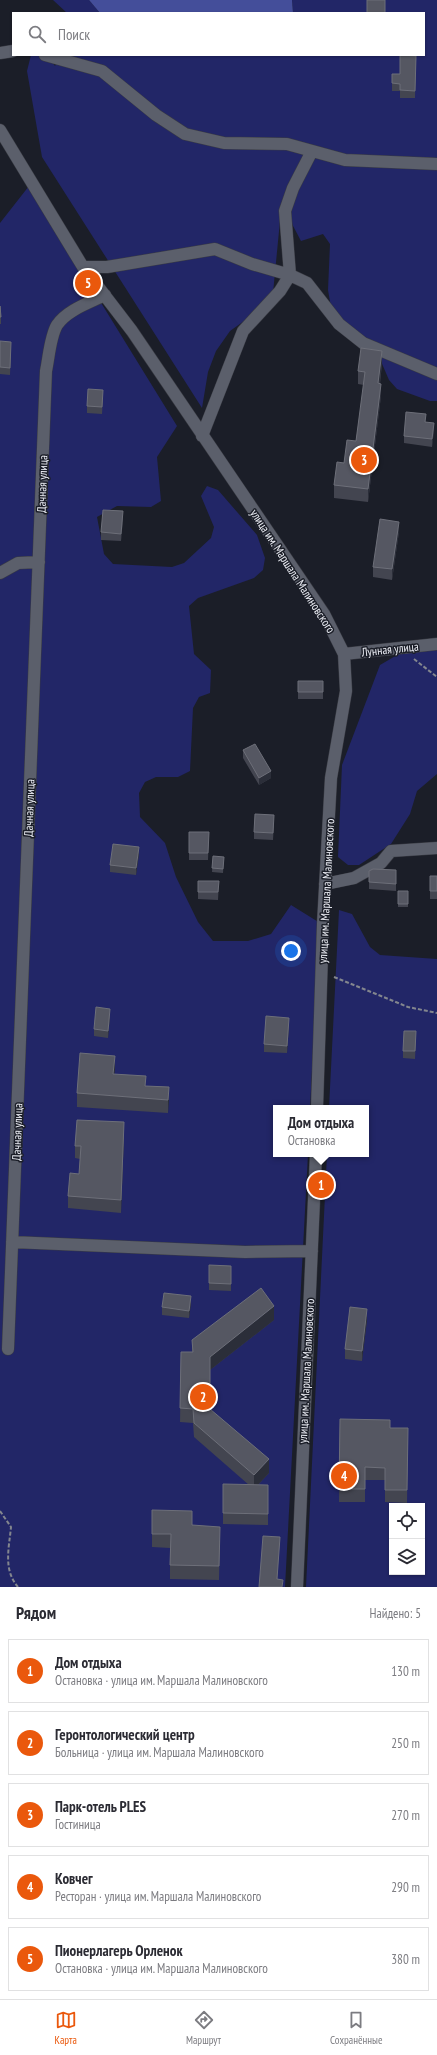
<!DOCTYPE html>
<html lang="ru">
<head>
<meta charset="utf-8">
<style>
  body { margin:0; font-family:"PT Sans Narrow",sans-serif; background:#f2f2f3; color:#2b2b33 }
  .controls { position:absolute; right:12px; bottom:12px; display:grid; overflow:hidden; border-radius:0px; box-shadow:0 1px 3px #0004 }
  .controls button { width:36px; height:36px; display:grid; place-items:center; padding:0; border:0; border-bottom:1px solid #e1e1e2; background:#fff; color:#2b2b33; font:20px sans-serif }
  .you { position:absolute; left:291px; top:951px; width:14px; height:14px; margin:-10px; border:3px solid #fff; border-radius:50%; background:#1a73e8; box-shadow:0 0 0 6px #1a73e833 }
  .badge { display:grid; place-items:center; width:26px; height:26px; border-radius:50%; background:#ea580c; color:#fff; font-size:13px; font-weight:700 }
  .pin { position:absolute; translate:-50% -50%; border:2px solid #fff; box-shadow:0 1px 4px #0006 }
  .popup { position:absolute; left:273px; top:1105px; width:96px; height:52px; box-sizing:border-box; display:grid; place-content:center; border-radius:0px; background:#fff; filter:drop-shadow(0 1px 3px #0005); font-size:13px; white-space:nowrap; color:#7c7c81 }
  .popup b { font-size:15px; color:#2b2b33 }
  .popup::after { content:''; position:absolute; left:50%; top:100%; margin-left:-8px; border:8px solid transparent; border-top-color:#fff }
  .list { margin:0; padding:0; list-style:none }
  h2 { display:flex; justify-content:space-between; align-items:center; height:52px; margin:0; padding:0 16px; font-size:17px }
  h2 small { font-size:13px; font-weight:400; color:#7c7c81 }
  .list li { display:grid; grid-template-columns:26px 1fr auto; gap:12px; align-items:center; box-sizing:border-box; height:64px; margin:0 8px 8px; padding:0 8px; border:1px solid #e1e1e2; border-radius:0px }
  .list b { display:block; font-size:15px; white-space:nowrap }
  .list p { margin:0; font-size:13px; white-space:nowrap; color:#7c7c81 }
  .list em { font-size:13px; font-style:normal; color:#7c7c81 }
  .icon { flex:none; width:22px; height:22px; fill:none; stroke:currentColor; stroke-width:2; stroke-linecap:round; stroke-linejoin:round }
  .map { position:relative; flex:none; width:437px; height:1587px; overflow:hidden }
  .search { position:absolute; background:#fff; box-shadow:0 1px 3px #0004; left:12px; right:12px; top:12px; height:44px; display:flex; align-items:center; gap:10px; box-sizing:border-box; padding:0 14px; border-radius:0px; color:#7c7c81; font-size:15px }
  .sheet { height:412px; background:#fff }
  nav { display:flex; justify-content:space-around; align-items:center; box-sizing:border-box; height:56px; border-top:1px solid #e1e1e2; background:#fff; font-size:11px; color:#7c7c81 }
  nav a { display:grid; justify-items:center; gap:2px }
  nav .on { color:#ea580c }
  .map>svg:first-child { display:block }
</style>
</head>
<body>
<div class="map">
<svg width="437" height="1587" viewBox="0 0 437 1587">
  <rect width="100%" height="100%" fill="#1b1e28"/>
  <path fill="#222667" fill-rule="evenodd" d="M 53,0 L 89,0 L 100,13 L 67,13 Z
    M 292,0 L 437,0 L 437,401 L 430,401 L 397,389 L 389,380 L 380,359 L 332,313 L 328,290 L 330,244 L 323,234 L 301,241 L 291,222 L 280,221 L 273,293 L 258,311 L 230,331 L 216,351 L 208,372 L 202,408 L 42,157 L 27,71 L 31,55 L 47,55 L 55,66 L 61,55 L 424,55 L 424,13 L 293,13 Z
    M 29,186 L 177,426 L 157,457 L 161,501 L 151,507 L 117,506 L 97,517 L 104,554 L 113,564 L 172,567 L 184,563 L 211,538 L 214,527 L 201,496 L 207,486 L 218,490 L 257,535 L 265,558 L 263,570 L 254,578 L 198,598 L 189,606 L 194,654 L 211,670 L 210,693 L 199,697 L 193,708 L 190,771 L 178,777 L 156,777 L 145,782 L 139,793 L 140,817 L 165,843 L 176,877 L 198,922 L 213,941 L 248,941 L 271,934 L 291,905 L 320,923 L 310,1108 L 276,1108 L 276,1154 L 308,1154 L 285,1587 L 0,1587 L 0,223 Z
    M 437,650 L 437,774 L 417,791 L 410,814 L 391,844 L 359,865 L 348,865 L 338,857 L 342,765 L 380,665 L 404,651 Z
    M 339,910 L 352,914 L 370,947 L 380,955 L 437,959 L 437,1587 L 306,1587 L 327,1154 L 366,1154 L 366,1108 L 329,1108 ZM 392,1506 L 422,1506 L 422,1572 L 392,1572 Z"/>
  <path fill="#444e9a" d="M 89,0 L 292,0 L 293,13 L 100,13 Z"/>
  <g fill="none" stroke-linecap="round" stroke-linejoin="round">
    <defs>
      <path id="minor" d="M 0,53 L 13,51
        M 45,55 L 102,71 L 156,115 L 185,134 L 224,143 L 287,144 L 345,160 L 437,164
        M 0,130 L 83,267 L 132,331 L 324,614 L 344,654 L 346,691 L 331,778 L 323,924 L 317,1108
        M 83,267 L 107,267 L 215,249 L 252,264 L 290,275 L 307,283 L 339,324 L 363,343 L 437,374
        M 202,436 L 243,331 L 280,291 L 290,275 L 285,211 L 293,188 L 312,151
        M 0,573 L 18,563 L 39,562
        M 344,654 L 437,644
        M 325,884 L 354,878 L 381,863 L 391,851 L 437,848
        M 12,1242 L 245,1252 L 312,1251
        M 8,1349 L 46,371 C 49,357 50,337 57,325 C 67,310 89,303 105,295
        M 297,1587 L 316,1154"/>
    </defs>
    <use href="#minor" stroke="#393b43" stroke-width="13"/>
    <path stroke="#83868e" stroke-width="2" stroke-dasharray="4 2" stroke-linecap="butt" d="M 414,659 L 437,677
      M 334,977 L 408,1007 L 437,1013
      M 0,1511 L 11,1527 C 9,1548 3,1570 18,1587"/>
    <use href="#minor" stroke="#5b5f6b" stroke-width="12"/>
  </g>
  <path fill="#434550" d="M 416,56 L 415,98 L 400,98 L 400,91 L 392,91 L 392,83 Z
    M 0,306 L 1,317 L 1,324 L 0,324 Z
    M 0,341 L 11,349 L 10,375 L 0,374 Z
    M 382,363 L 380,384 L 381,396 L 368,502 L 334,498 L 334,485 L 344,463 L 356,441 L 364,385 L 358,384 L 358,371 Z
    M 103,397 L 102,414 L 87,413 L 87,406 Z
    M 426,422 L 434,430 L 432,447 L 404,443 L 404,436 Z
    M 123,519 L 121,541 L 101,540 L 101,532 Z
    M 399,532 L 392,580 L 373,577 L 373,567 Z
    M 298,681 L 323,681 L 323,699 L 298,699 Z
    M 243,750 L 271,778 L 259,785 L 243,758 Z
    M 274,822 L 273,840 L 254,839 L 254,832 Z
    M 189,832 L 209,832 L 208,860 L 189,860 Z
    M 139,854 L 136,875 L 110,872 L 110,865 Z
    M 213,856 L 224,857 L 223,873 L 212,872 Z
    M 430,876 L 437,876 L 437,899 L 430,899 Z
    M 396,877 L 396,891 L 369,889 L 369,882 Z
    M 219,881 L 218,900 L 198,899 L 198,892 Z
    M 398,891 L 408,891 L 408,907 L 398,907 Z
    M 110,1016 L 108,1038 L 94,1036 L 94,1029 Z
    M 289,1025 L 287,1053 L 264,1052 L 264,1044 Z
    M 416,1038 L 415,1059 L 403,1058 L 403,1051 Z
    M 115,1069 L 114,1074 L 146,1086 L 169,1087 L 168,1113 L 77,1107 L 77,1093 Z
    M 124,1135 L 121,1213 L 68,1208 L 68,1196 L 79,1174 L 80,1159 L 75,1158 L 75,1146 Z
    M 209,1265 L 231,1266 L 231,1291 L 209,1290 Z
    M 191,1303 L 189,1318 L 162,1315 L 162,1307 Z
    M 274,1320 L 210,1370 L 210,1409 L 269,1473 L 258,1485 L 268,1485 L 268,1525 L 223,1524 L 223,1484 L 249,1485 L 194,1437 L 193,1423 L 180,1422 L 181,1352 L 192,1352 L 192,1340 Z
    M 367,1320 L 362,1361 L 345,1359 L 345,1349 Z
    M 340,1419 L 390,1428 L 408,1441 L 407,1503 L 385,1502 L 385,1480 L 365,1480 L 365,1502 L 339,1502 Z
    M 192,1525 L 220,1541 L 219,1580 L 170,1579 L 170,1548 L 152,1547 L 152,1534 Z"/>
  <path fill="#2b2e39" d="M 382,351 L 382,363 L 378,396 L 378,383 Z
    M 381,384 L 381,396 L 368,502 L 368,489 Z
    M 434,423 L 434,430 L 432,447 L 432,439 Z
    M 123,511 L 123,519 L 121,541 L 121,534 Z
    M 399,522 L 399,532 L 392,580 L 392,569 Z
    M 271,771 L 271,778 L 259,785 L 259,778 Z
    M 139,847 L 139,854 L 136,875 L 136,868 Z
    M 110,1009 L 110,1016 L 108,1038 L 108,1031 Z
    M 289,1018 L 289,1025 L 287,1053 L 287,1046 Z
    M 115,1056 L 115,1069 L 113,1087 L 113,1074 Z
    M 169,1087 L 169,1101 L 168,1113 L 168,1100 Z
    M 124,1122 L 124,1135 L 121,1213 L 121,1200 Z
    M 191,1296 L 191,1303 L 189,1318 L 189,1311 Z
    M 274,1306 L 274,1320 L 210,1370 L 210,1357 Z
    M 367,1309 L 367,1320 L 362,1361 L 362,1351 Z
    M 269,1459 L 269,1473 L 254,1489 L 254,1475 Z"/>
  <path fill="#555762" stroke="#6d6f79" d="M 367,0 L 385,0 L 385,13 L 367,13 Z
    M 400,55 L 416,56 L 415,91 L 400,90 L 400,84 L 392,83 L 392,74 L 400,74 Z
    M 0,306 L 1,317 L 0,317 Z
    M 0,341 L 11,342 L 10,368 L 0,367 Z
    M 361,348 L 382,351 L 378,383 L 381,384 L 368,489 L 334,485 L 337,462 L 344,463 L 347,440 L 356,441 L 365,372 L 358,371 Z
    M 88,389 L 103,390 L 102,407 L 87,406 Z
    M 406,412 L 426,414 L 425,422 L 434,423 L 432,439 L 404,436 Z
    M 103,510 L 123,511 L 121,534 L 101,532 Z
    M 380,519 L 399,522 L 392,569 L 373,567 Z
    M 298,681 L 323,681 L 323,692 L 298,692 Z
    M 255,744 L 271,771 L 259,778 L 243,750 Z
    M 255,814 L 274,815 L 273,833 L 254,832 Z
    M 189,832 L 209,832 L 208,853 L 189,853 Z
    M 113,844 L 139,847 L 136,868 L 110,865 Z
    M 213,856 L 224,857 L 223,869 L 212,868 Z
    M 373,869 L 396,870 L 396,884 L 369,882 L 369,871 Z
    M 430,876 L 437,876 L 437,891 L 430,891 Z
    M 198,881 L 219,881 L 218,892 L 198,892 Z
    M 398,891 L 408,891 L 408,904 L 398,904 Z
    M 96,1007 L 110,1009 L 108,1031 L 94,1029 Z
    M 266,1016 L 289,1018 L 287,1046 L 264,1044 Z
    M 404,1031 L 416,1031 L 415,1051 L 403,1051 Z
    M 80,1053 L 115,1056 L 113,1074 L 146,1076 L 145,1086 L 169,1087 L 168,1100 L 77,1093 Z
    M 77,1120 L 124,1122 L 121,1200 L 68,1196 L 70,1173 L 79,1174 L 81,1146 L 75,1146 Z
    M 209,1265 L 231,1266 L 231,1284 L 209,1283 Z
    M 261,1288 L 274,1306 L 210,1357 L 210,1409 L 269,1459 L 254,1475 L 194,1423 L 193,1409 L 180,1408 L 181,1352 L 193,1352 L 192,1340 Z
    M 164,1293 L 191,1296 L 189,1311 L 162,1307 Z
    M 350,1307 L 367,1309 L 362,1351 L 345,1349 Z
    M 340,1419 L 390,1420 L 390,1428 L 408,1428 L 407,1490 L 385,1490 L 385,1468 L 365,1467 L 365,1489 L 339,1489 Z
    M 223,1484 L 268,1485 L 268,1514 L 223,1513 Z
    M 152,1510 L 192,1511 L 192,1525 L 220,1527 L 219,1566 L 170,1565 L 171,1534 L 152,1534 Z
    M 263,1536 L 280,1537 L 277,1579 L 283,1580 L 282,1587 L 259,1587 Z"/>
  <g text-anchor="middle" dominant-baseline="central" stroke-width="3" stroke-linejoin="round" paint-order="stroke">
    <g font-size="12" fill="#edeff6" stroke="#1b1e28">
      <text transform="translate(42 484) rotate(-88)">Дачная улица</text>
      <text transform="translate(293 571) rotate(57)">улица им. Маршала Малиновского</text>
      <text transform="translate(390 649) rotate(-6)">Лунная улица</text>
      <text transform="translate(29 808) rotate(-88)">Дачная улица</text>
      <text transform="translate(326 891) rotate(-87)">улица им. Маршала Малиновского</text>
      <text transform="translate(17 1132) rotate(-88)">Дачная улица</text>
      <text transform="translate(306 1371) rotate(-87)">улица им. Маршала Малиновского</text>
    </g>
  </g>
</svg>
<div class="controls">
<button><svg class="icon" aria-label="locate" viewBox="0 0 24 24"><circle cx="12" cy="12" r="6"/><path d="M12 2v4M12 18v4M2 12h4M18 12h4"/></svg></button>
<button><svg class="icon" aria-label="layers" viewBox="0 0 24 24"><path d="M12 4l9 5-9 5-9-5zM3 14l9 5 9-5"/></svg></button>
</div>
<div class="you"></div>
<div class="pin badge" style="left:321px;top:1185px">1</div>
<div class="popup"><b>Дом отдыха</b>Остановка</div>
<div class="pin badge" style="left:203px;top:1397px">2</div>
<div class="pin badge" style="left:364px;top:460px">3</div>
<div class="pin badge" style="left:344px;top:1476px">4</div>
<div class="pin badge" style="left:88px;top:283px">5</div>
<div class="search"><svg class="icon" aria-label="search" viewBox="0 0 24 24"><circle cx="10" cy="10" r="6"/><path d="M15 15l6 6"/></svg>Поиск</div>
</div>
<section class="sheet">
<h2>Рядом<small>Найдено: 5</small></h2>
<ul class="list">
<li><span class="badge">1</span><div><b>Дом отдыха</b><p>Остановка · улица им. Маршала Малиновского</p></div><em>130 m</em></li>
<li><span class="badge">2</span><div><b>Геронтологический центр</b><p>Больница · улица им. Маршала Малиновского</p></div><em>250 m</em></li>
<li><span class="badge">3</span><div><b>Парк-отель PLES</b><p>Гостиница</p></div><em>270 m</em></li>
<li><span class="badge">4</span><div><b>Ковчег</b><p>Ресторан · улица им. Маршала Малиновского</p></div><em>290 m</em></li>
<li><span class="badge">5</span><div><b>Пионерлагерь Орленок</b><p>Остановка · улица им. Маршала Малиновского</p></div><em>380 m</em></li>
</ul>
</section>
<nav>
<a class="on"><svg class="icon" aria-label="map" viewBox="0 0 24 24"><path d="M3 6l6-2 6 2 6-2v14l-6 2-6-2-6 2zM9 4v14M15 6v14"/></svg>Карта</a>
<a><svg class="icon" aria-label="directions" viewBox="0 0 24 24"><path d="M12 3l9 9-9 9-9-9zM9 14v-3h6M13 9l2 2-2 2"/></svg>Маршрут</a>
<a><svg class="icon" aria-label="saved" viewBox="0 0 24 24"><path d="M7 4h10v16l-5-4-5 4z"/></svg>Сохранённые</a>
</nav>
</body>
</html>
